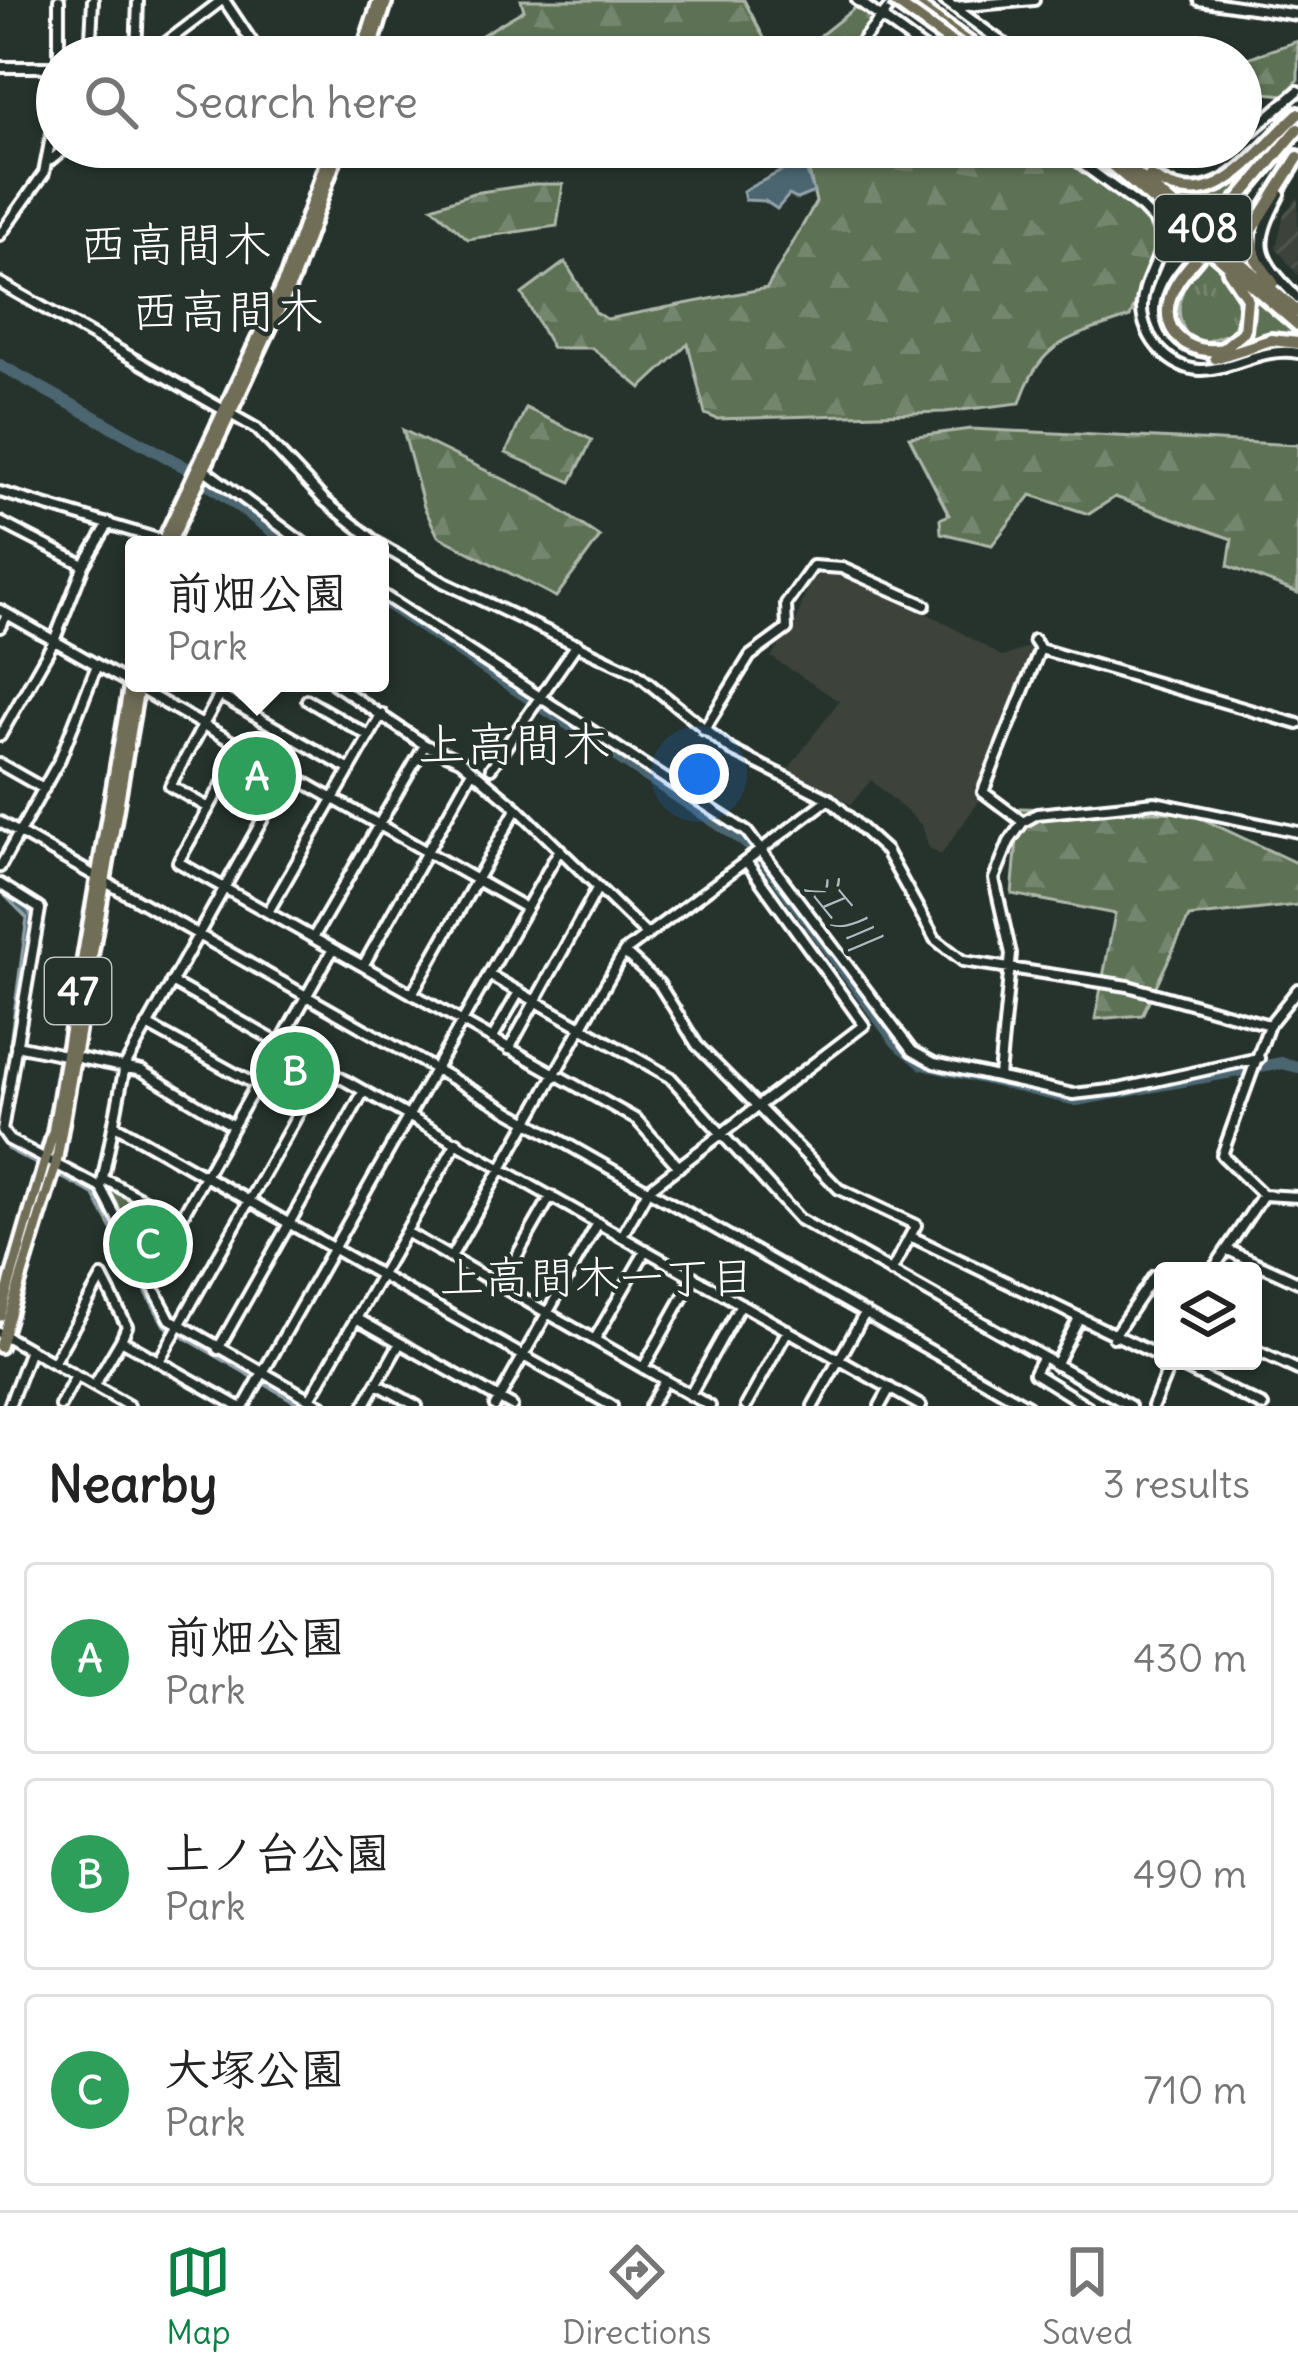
<!DOCTYPE html>
<html lang="en">
<head>
<meta charset="utf-8">
<style>
  body { margin:0; font-family:Delius,"Klee One",sans-serif; background:#f6f6f6; color:#222 }
  .controls { position:absolute; right:36px; bottom:36px; display:grid; overflow:hidden; border-radius:12px; box-shadow:0 3px 9px #0004 }
  .controls button { width:108px; height:108px; display:grid; place-items:center; padding:0; border:0; border-bottom:3px solid #e0e0e0; background:#fff; color:#222; font:60px sans-serif }
  .you { position:absolute; left:699px; top:774px; width:42px; height:42px; margin:-30px; border:9px solid #fff; border-radius:50%; background:#1a73e8; box-shadow:0 0 0 18px #1a73e833 }
  .badge { display:grid; place-items:center; width:78px; height:78px; border-radius:50%; background:#0b8043; color:#fff; font-size:39px; font-weight:700 }
  .pin { position:absolute; translate:-50% -50%; border:6px solid #fff; box-shadow:0 3px 12px #0006 }
  .popup { position:absolute; left:125px; top:536px; width:264px; height:156px; box-sizing:border-box; display:grid; place-content:center; border-radius:12px; background:#fff; filter:drop-shadow(0 3px 9px #0005); font-size:39px; white-space:nowrap; color:#767676 }
  .popup b { font-size:45px; color:#222 }
  .popup::after { content:''; position:absolute; left:50%; top:100%; margin-left:-24px; border:24px solid transparent; border-top-color:#fff }
  .list { margin:0; padding:0; list-style:none }
  h2 { display:flex; justify-content:space-between; align-items:center; height:156px; margin:0; padding:0 48px; font-size:51px }
  h2 small { font-size:39px; font-weight:400; color:#767676 }
  .list li { display:grid; grid-template-columns:78px 1fr auto; gap:36px; align-items:center; box-sizing:border-box; height:192px; margin:0 24px 24px; padding:0 24px; border:3px solid #e0e0e0; border-radius:12px }
  .list b { display:block; font-size:45px; white-space:nowrap }
  .list p { margin:0; font-size:39px; white-space:nowrap; color:#767676 }
  .list em { font-size:39px; font-style:normal; color:#767676 }
  .icon { flex:none; width:66px; height:66px; fill:none; stroke:currentColor; stroke-width:2; stroke-linecap:round; stroke-linejoin:round }
  .map { position:relative; flex:none; width:1298px; height:1406px; overflow:hidden }
  .search { position:absolute; background:#fff; box-shadow:0 3px 9px #0004; left:36px; right:36px; top:36px; height:132px; display:flex; align-items:center; gap:30px; box-sizing:border-box; padding:0 42px; border-radius:66px; color:#767676; font-size:45px }
  .sheet { height:804px; background:#fff }
  nav { display:flex; justify-content:space-around; align-items:center; box-sizing:border-box; height:168px; border-top:3px solid #e0e0e0; background:#fff; font-size:33px; color:#767676 }
  nav a { display:grid; justify-items:center; gap:6px }
  nav .on { color:#0b8043 }
  .map>svg:first-child { display:block }
</style>
</head>
<body>
<div class="map">
<svg width="1298" height="1406" viewBox="0 0 1298 1406">
  <defs>
    <pattern id="industrial-furrows" width="10" height="10" patternUnits="userSpaceOnUse" patternTransform="scale(3)"><rect width="10" height="10" fill="#3c433a"/><path d="M-1 1l2-2M0 10L10 0M9 11l2-2" fill="none" stroke="#50564e"/></pattern>
    <pattern id="grass-tufts" width="24" height="20" patternUnits="userSpaceOnUse" patternTransform="scale(3)"><rect width="24" height="20" fill="#5d7155"/><path d="M3 7l-1-3M5 7V3M7 7l1-3M15 17l-1-3M17 17v-4M19 17l1-3" fill="none" stroke="#75866e"/></pattern>
    <pattern id="forest-firs" width="22" height="20" patternUnits="userSpaceOnUse" patternTransform="scale(3)"><rect width="22" height="20" fill="#5d7155"/><path d="M5 1l3.5 6h-7zM16 11l3.5 6h-7z" fill="#75866e"/></pattern>
  </defs>
  <rect width="100%" height="100%" fill="#26332d"/>
  <filter id="ink" filterUnits="userSpaceOnUse"><feTurbulence type="fractalNoise" baseFrequency=".00833" numOctaves="2"/><feDisplacementMap in="SourceGraphic" scale="24" xChannelSelector="R" yChannelSelector="G"/><feConvolveMatrix kernelMatrix="1 2 1 2 8 2 1 2 1" color-interpolation-filters="sRGB"/></filter>
  <g filter="url(#ink)">
    <path fill="#3c433a" d="M 834,573 L 938,619 L 1003,657 L 1031,646 L 1026,678 L 997,755 L 976,793 L 979,801 L 941,855 L 929,848 L 922,825 L 871,780 L 851,804 L 787,771 L 839,701 L 771,657 L 794,626 L 812,577 Z"/>
    <path fill="url(#industrial-furrows)" d="M 1298,197 L 1298,275 L 1276,248 L 1284,214 Z"/>
    <path fill="url(#grass-tufts)" stroke="#aeb8aa" stroke-width="3" d="M 1269,151 L 1208,223 L 1177,198 L 1220,192 Z
      M 1256,201 L 1245,235 L 1251,262 L 1224,237 Z
      M 1207,256 C 1230,276 1252,304 1230,333 L 1203,343 L 1188,336 C 1168,306 1185,280 1207,256 Z
      M 1250,289 L 1298,333 L 1298,337 L 1265,335 L 1244,344 L 1254,317 Z
      M 245,754 L 280,773 L 272,796 L 231,774 Z
      M 284,1049 L 316,1068 L 308,1090 L 268,1068 Z
      M 112,1185 L 173,1220 L 150,1265 L 145,1264 L 106,1192 L 105,1186 Z"/>
    <path fill="url(#forest-firs)" stroke="#aeb8aa" stroke-width="3" d="M 521,0 L 744,0 L 774,57 L 445,57 L 524,10 Z
      M 856,7 L 873,17 C 845,56 840,57 793,57 Z
      M 1298,41 L 1298,80 L 1285,95 L 1241,91 L 1241,60 Z
      M 1164,43 L 1207,57 L 1124,57 Z
      M 837,147 L 1047,147 L 1141,208 L 1158,245 L 1130,317 C 1072,337 1040,340 1020,403 L 945,412 L 717,419 L 705,414 L 688,344 L 641,388 L 592,348 L 552,348 L 522,294 L 565,262 L 596,313 L 607,319 L 767,288 L 816,202 L 805,154 Z
      M 535,184 L 563,184 L 557,226 L 468,239 L 432,207 L 473,193 Z
      M 526,408 L 592,440 L 571,482 L 506,453 Z
      M 971,429 L 1298,445 L 1298,593 L 1228,566 L 1232,539 L 1115,497 L 1089,514 L 1031,495 L 992,545 L 941,533 L 940,519 L 949,515 L 909,437 Z
      M 403,430 L 542,498 L 600,537 L 556,597 L 438,536 L 424,507 Z
      M 1020,808 L 1190,813 L 1298,864 L 1298,905 L 1189,917 L 1142,1015 L 1095,1019 L 1115,914 L 1012,894 Z"/>
    <path fill="#4b6671" stroke="#93a3aa" stroke-width="3" d="M 1134,36 L 1147,37 L 1152,45 L 1105,57 L 1106,43 Z
      M 803,160 L 814,192 L 797,199 L 789,195 L 777,209 L 765,201 L 745,200 L 743,191 Z
      M 0,891 L 28,908 L 32,919 L 0,1116 L 27,918 Z
      M 0,1131 L 9,1145 L 97,1193 L 169,1324 L 311,1406 L 302,1406 L 164,1326 L 93,1194 L 7,1149 Z"/>
    <g fill="none" stroke-linecap="round" stroke-linejoin="round">
      <path stroke="#4b6671" stroke-width="12" d="M 0,365 L 185,467 L 291,545
        M 380,599 L 741,839 L 760,855 L 896,1042 L 923,1064 L 1076,1100 L 1282,1063 L 1298,1067"/>
      <defs>
        <path id="minor" d="M 224,0 L 254,45 L 233,57
          M 857,0 L 935,57
          M 944,0 L 1022,57
          M 1199,0 L 1298,15
          M 955,7 L 1034,0
          M 59,57 L 59,0
          M 90,57 L 93,0
          M 136,57 L 138,0
          M 147,57 L 222,0
          M 849,57 L 888,9
          M 0,67 L 57,67
          M 1241,140 L 1298,91
          M 1059,147 L 1142,208 L 1161,228 C 1166,258 1141,279 1142,308 C 1142,323 1150,340 1160,350 C 1205,398 1247,343 1298,353
          M 1140,147 L 1171,156 L 1229,147
          M 51,160 L 67,147
          M 1280,194 C 1252,247 1257,256 1298,299
          M 0,235 L 44,173 L 57,106
          M 0,283 L 257,429 L 325,501 L 380,545
          M 202,468 L 306,545
          M 0,492 L 165,541
          M 0,522 L 84,565
          M 380,545 L 445,583 L 636,673 L 731,750 L 829,799 L 886,851 L 935,939 L 963,961 L 1128,986 L 1269,1025 L 1298,989
          M 380,593 L 747,832 L 912,1051 L 934,1063 L 1073,1094 L 1119,1089 L 1259,1058
          M 0,610 L 526,908
          M 0,627 L 7,615
          M 1040,649 L 1298,724
          M 333,683 L 425,745 L 460,760 L 517,808 L 647,935
          M 219,695 L 350,770
          M 307,700 L 369,736
          M 704,730 L 750,656 L 787,629 L 786,604 L 813,566 L 842,568 L 925,605
          M 0,736 L 54,641 L 84,565 L 109,523
          M 243,748 L 178,862 L 637,1120 L 679,1167
          M 0,764 L 44,789
          M 491,768 L 577,644
          M 209,808 L 170,786 L 226,683
          M 0,822 L 1028,1406
          M 1023,822 L 983,792 L 1040,649 L 1034,640
          M 0,867 L 60,759 L 97,665
          M 0,884 L 40,909 L 2,1130 L 9,1140 L 101,1188 L 170,1319 L 322,1406
          M 268,912 L 382,714
          M 313,938 L 425,745
          M 624,952 L 659,984 L 697,1045 L 839,1189 L 916,1225 L 891,1272
          M 363,966 L 472,771
          M 489,975 L 670,1077 L 799,1219 L 1130,1406
          M 171,982 L 921,1406
          M 412,994 L 517,808
          M 147,1025 L 256,1085
          M 1269,1025 L 1222,1155 L 1263,1195 L 1298,1197
          M 492,1039 L 519,992
          M 16,1045 L 142,1071 L 233,1126
          M 509,1049 L 598,887
          M 999,1076 L 1011,954 L 994,879 L 1009,842 L 1023,822 L 1037,814 L 1155,802 L 1298,832
          M 115,1125 L 612,1406
          M 106,1180 L 180,1219
          M 101,1188 L 125,1066 L 288,774
          M 406,1232 L 710,1406
          M 622,1236 L 648,1190 L 864,1025 L 748,864
          M 910,1236 L 1263,1406
          M 1228,1250 L 1298,1282
          M 451,1257 L 624,952 L 829,799
          M 1212,1271 L 1263,1195
          M 149,1275 L 333,949
          M 1253,1279 L 1259,1265
          M 500,1285 L 551,1196
          M 356,1318 L 512,1406
          M 0,1333 L 129,1406
          M 1113,1337 L 1154,1276 L 1163,1280
          M 595,1339 L 646,1250
          M 218,1349 L 364,1091
          M 1253,1349 L 1298,1370
          M 1042,1358 L 1034,1373 L 1087,1406
          M 159,1361 L 324,1068
          M 53,1363 L 102,1277 L 127,1326 L 121,1340 L 238,1406
          M 1055,1365 L 1078,1320
          M 643,1368 L 694,1277
          M 377,1384 L 417,1406
          M 94,1386 L 121,1340
          M 690,1395 L 741,1304
          M 310,1399 L 457,1142
          M 9,1406 L 30,1350
          M 60,1406 L 76,1376
          M 244,1406 L 560,849
          M 364,1406 L 400,1343
          M 495,1406 L 598,1223
          M 650,1406 L 665,1380
          M 746,1406 L 788,1330
          M 813,1406 L 865,1313
          M 880,1406 L 890,1388
          M 1153,1406 L 1171,1362"/>
        <path id="major" d="M 360,57 L 379,0
          M 369,57 L 387,0
          M 161,545 L 285,279 L 331,147
          M 169,545 L 292,282 L 340,147
          M 0,1316 L 53,1133 L 134,661
          M 0,1347 L 56,1164 L 139,683"/>
        <path id="highway" d="M 909,0 L 988,57
          M 1091,147 L 1298,325
          M 1105,147 L 1298,312
          M 1150,176 C 1214,220 1253,155 1298,114
          M 1217,225 L 1298,129
          M 1198,256 C 1187,269 1175,282 1170,298 C 1159,334 1192,356 1223,349 L 1244,331 L 1247,298 L 1229,271
          M 1273,283 L 1256,259 L 1251,232 L 1298,157
          M 1215,358 L 1271,340 L 1298,343"/>
      </defs>
      <use href="#minor" stroke="#fff" stroke-width="16"/>
      <use href="#major" stroke="#fff" stroke-width="18"/>
      <use href="#highway" stroke="#fff" stroke-width="20"/>
      <use href="#minor" stroke="#26332d" stroke-width="8"/>
      <use href="#major" stroke="#716e59" stroke-width="9"/>
      <use href="#highway" stroke="#716e59" stroke-width="10"/>
      <defs>
        <path id="highway-bridge" d="M 892,0 L 972,57
          M 1193,253 L 1217,225"/>
      </defs>
      <use href="#highway-bridge" stroke="#fff" stroke-width="20" stroke-linecap="butt"/>
      <use href="#highway-bridge" stroke="#716e59" stroke-width="10"/>
    </g>
  </g>
  <g text-anchor="middle" dominant-baseline="central" stroke-width="9" stroke-linejoin="round" paint-order="stroke">
    <g fill="#26332d" stroke="#bec2c0" stroke-width="3">
      <rect x="1155" y="195" width="96" height="66" rx="9"/>
      <rect x="45" y="958" width="66" height="66" rx="9"/>
    </g>
    <g font-size="39" font-weight="bold" fill="#fff">
      <text x="1203" y="228">408</text>
      <text x="78" y="991">47</text>
    </g>
    <g font-size="45" font-style="italic" fill="#aebabf" stroke="#26332d">
      <text transform="translate(843 912) rotate(53)">江川</text>
    </g>
    <g font-size="45" fill="#fff" stroke="#26332d">
      <text x="597" y="1277">上高間木一丁目</text>
    </g>
    <g font-size="48" fill="#fff" stroke="#26332d">
      <text x="175" y="244">西高間木</text>
      <text x="227" y="311">西高間木</text>
      <text x="514" y="744">上高間木</text>
    </g>
  </g>
</svg>
<div class="controls">
<button><svg class="icon" aria-label="layers" viewBox="0 0 24 24"><path d="M12 4l9 5-9 5-9-5zM3 14l9 5 9-5"/></svg></button>
</div>
<div class="you"></div>
<div class="pin badge" style="left:257px;top:776px;background:#2e9e5b">A</div>
<div class="popup"><b>前畑公園</b>Park</div>
<div class="pin badge" style="left:295px;top:1071px;background:#2e9e5b">B</div>
<div class="pin badge" style="left:148px;top:1244px;background:#2e9e5b">C</div>
<div class="search"><svg class="icon" aria-label="search" viewBox="0 0 24 24"><circle cx="10" cy="10" r="6"/><path d="M15 15l6 6"/></svg>Search here</div>
</div>
<section class="sheet">
<h2>Nearby<small>3 results</small></h2>
<ul class="list">
<li><span class="badge" style="background:#2e9e5b">A</span><div><b>前畑公園</b><p>Park</p></div><em>430 m</em></li>
<li><span class="badge" style="background:#2e9e5b">B</span><div><b>上ノ台公園</b><p>Park</p></div><em>490 m</em></li>
<li><span class="badge" style="background:#2e9e5b">C</span><div><b>大塚公園</b><p>Park</p></div><em>710 m</em></li>
</ul>
</section>
<nav>
<a class="on"><svg class="icon" aria-label="map" viewBox="0 0 24 24"><path d="M3 6l6-2 6 2 6-2v14l-6 2-6-2-6 2zM9 4v14M15 6v14"/></svg>Map</a>
<a><svg class="icon" aria-label="directions" viewBox="0 0 24 24"><path d="M12 3l9 9-9 9-9-9zM9 14v-3h6M13 9l2 2-2 2"/></svg>Directions</a>
<a><svg class="icon" aria-label="saved" viewBox="0 0 24 24"><path d="M7 4h10v16l-5-4-5 4z"/></svg>Saved</a>
</nav>
</body>
</html>
